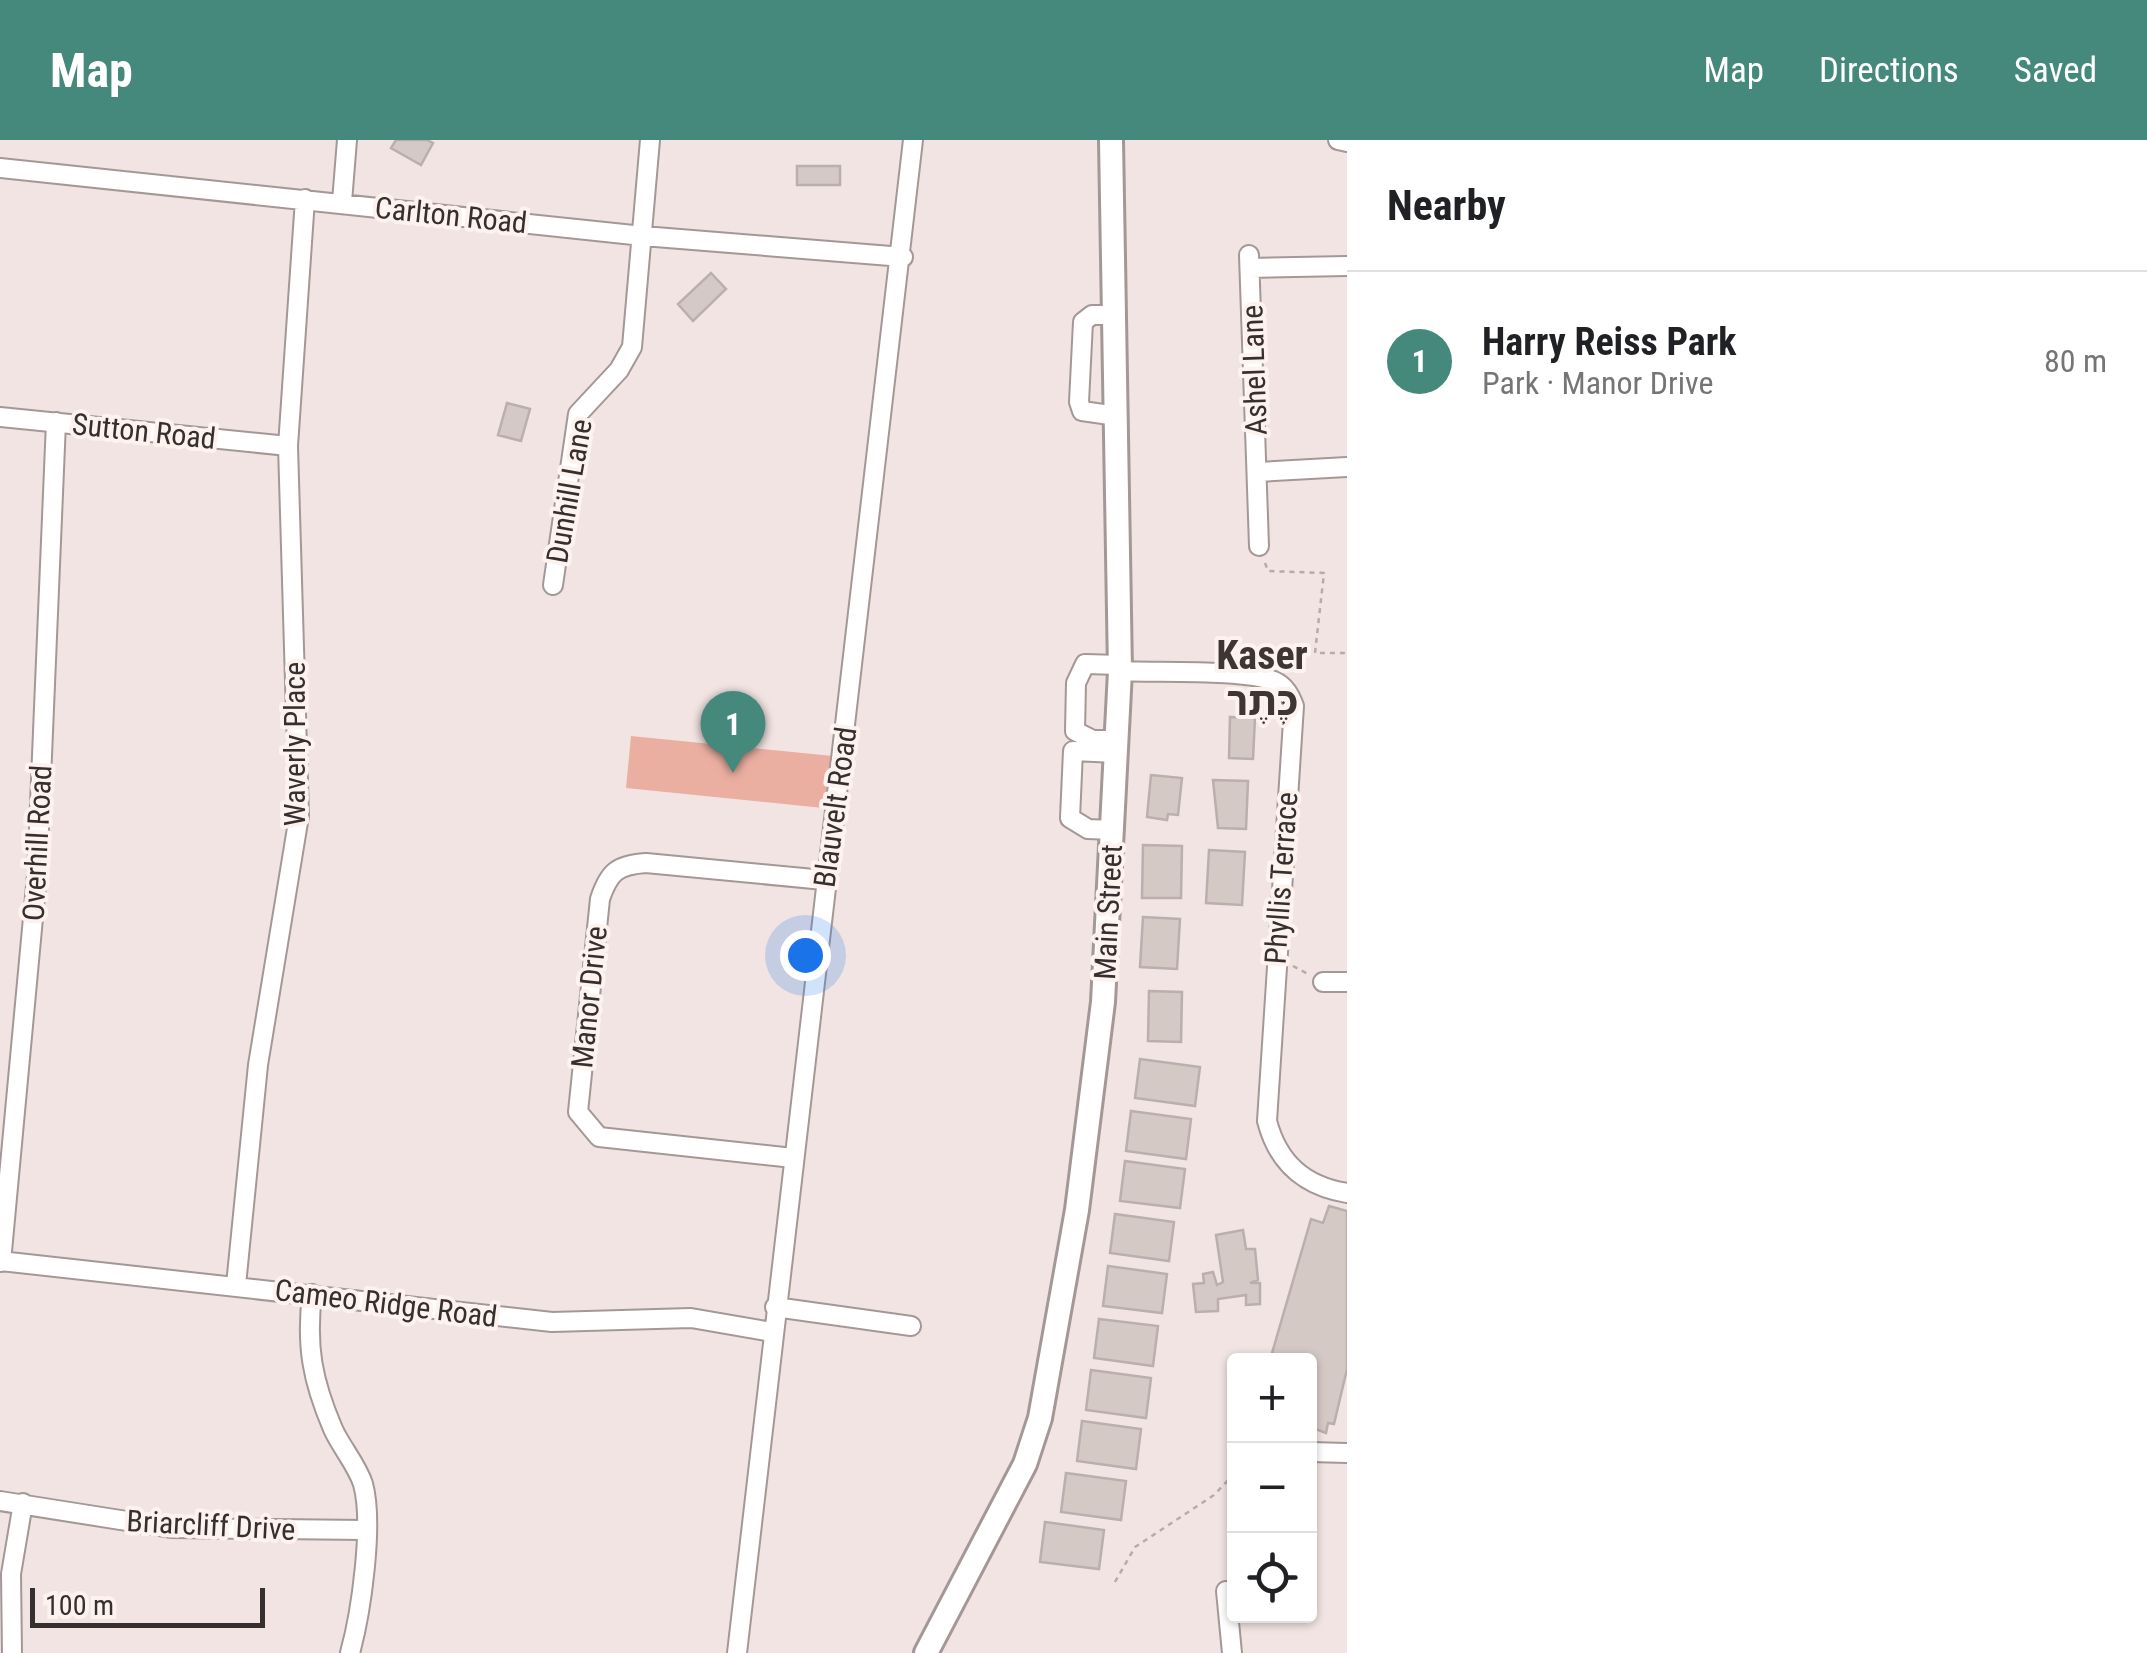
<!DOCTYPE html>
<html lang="en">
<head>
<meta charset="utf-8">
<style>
  body { margin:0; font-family:"Roboto Condensed","Noto Sans Hebrew",sans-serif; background:#f6f6f6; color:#202124 }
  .controls { position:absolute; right:30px; bottom:30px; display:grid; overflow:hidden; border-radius:10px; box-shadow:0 2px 8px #0004 }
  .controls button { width:90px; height:90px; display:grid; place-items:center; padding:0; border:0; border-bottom:2px solid #e0e0e0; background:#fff; color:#202124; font:50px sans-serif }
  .scale { position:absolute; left:30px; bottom:25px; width:235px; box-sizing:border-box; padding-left:10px; border:5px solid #35302f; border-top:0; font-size:28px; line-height:35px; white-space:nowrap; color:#35302f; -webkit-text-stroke:8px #fef2ef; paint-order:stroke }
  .you { position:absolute; left:805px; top:815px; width:35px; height:35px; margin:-25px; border:8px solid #fff; border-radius:50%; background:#1a73e8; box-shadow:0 0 0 15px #1a73e833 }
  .badge { display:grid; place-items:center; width:65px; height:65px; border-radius:50%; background:#45897c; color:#fff; font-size:32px; font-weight:700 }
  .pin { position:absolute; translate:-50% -82px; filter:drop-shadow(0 2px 5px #0008) }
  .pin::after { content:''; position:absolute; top:52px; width:35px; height:30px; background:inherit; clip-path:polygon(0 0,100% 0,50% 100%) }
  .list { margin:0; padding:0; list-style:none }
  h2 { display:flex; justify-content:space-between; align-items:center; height:130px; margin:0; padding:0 40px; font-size:42px }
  h2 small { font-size:32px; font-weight:400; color:#757577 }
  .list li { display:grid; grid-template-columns:65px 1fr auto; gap:30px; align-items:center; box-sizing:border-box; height:180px; padding:0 40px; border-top:2px solid #e0e0e0 }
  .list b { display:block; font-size:38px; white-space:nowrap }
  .list p { margin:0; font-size:32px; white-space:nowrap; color:#757577 }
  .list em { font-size:32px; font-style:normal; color:#757577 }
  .icon { flex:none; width:55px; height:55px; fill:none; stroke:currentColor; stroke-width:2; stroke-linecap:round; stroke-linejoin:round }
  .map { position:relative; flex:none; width:1347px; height:1513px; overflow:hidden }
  header { display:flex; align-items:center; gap:60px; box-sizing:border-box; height:140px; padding:0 50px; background:#45897c; color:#fff }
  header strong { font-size:48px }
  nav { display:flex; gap:55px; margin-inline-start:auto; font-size:35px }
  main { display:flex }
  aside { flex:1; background:#fff }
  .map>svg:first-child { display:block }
</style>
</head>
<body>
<header>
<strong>Map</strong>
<nav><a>Map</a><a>Directions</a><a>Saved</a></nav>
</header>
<main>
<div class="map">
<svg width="1347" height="1513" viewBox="0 0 1347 1513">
  <rect width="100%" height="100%" fill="#f1e4e2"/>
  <path fill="#ebafa2" d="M 631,596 L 843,617 L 833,669 L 626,648 Z"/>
  <path fill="#d5c9c6" stroke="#bbafad" stroke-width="2.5" d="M 396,0 L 427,0 L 433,3 L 421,25 L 391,8 Z
    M 797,26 L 840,26 L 840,45 L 797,45 Z
    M 711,133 L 726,149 L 693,181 L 678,164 Z
    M 507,263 L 530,269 L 521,301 L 498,295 Z
    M 1230,577 L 1255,578 L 1253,619 L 1229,618 Z
    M 1151,635 L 1182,638 L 1178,675 L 1168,674 L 1167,680 L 1147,677 Z
    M 1213,640 L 1248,641 L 1246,689 L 1218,688 Z
    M 1143,705 L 1182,706 L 1181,758 L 1142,758 Z
    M 1209,710 L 1245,712 L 1242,765 L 1206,763 Z
    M 1143,777 L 1180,779 L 1177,829 L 1140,827 Z
    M 1149,851 L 1182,852 L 1181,902 L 1148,901 Z
    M 1140,919 L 1200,927 L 1195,966 L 1135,958 Z
    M 1131,971 L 1191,979 L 1186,1019 L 1126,1011 Z
    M 1125,1021 L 1185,1029 L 1180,1068 L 1120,1061 Z
    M 1329,1066 L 1347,1071 L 1347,1229 L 1334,1284 L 1328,1283 L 1326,1293 L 1310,1287 L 1310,1220 L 1270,1220 L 1311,1079 L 1323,1083 Z
    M 1115,1074 L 1174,1082 L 1169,1121 L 1110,1113 Z
    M 1243,1090 L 1246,1109 L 1255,1109 L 1258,1140 L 1250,1143 L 1260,1143 L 1260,1164 L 1246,1165 L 1246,1155 L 1218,1159 L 1218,1171 L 1196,1172 L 1193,1144 L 1204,1143 L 1203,1134 L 1213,1132 L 1217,1145 L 1223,1142 L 1216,1095 Z
    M 1108,1126 L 1167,1134 L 1162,1173 L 1103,1166 Z
    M 1099,1179 L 1158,1186 L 1153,1226 L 1094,1218 Z
    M 1091,1230 L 1151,1238 L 1146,1278 L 1086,1270 Z
    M 1082,1281 L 1141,1289 L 1136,1329 L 1077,1321 Z
    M 1066,1333 L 1126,1341 L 1121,1380 L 1061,1372 Z
    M 1045,1382 L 1104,1390 L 1099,1429 L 1040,1422 Z"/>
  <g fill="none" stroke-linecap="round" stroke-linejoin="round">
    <defs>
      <path id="minor" d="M 1338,0 L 1347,2
        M 0,28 L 643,96 L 903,117
        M 342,62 L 347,0
        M 1249,115 L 1259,406
        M 1250,128 L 1347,126
        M 1115,175 L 1092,175 L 1083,182 L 1079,262 L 1082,271 L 1117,276
        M 0,277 L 288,306
        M 1258,332 L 1347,327
        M 553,445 L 578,274 L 619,230 L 632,207 L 650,0
        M 1120,531 C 1156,533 1245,529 1274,541 C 1285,546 1290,555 1294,566 L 1267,981 C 1278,1023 1304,1046 1347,1053
        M 1116,600 L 1093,600 L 1075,591 L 1076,543 L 1085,524 L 1120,525
        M 1112,690 L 1088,689 L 1070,678 L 1073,611 L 1116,613
        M 1323,842 L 1347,842
        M 793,1018 L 599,997 L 578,972 L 600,759 C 609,732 617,725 646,723 L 824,740
        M 0,1121 L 552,1182 L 691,1178 L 772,1192
        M 1,1122 L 37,735 L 56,282
        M 236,1145 L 258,925 L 299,676 L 288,306 L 305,59
        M 312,1154 C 306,1206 312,1240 333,1289 C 341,1307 357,1325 363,1344 C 374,1384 361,1473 350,1513
        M 775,1167 L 911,1186
        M 1310,1312 L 1347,1313
        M 0,1361 L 171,1388 L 365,1390
        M 1226,1451 L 1232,1513
        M 12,1513 L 11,1434 L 23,1363
        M 737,1513 L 913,0"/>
      <path id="major" d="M 926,1513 L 1025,1324 L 1040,1278 L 1077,1070 L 1103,862 L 1120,531 L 1111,0"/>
    </defs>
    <use href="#minor" stroke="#a49896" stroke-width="22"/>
    <use href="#major" stroke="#a49896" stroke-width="28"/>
    <path stroke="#b5aba9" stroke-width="2.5" stroke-dasharray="5 5" stroke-linecap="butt" d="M 1265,423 L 1268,431 L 1324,433 L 1315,513 L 1347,513
      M 1293,826 L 1308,834
      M 1115,1442 L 1135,1407 L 1214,1355 L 1234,1334"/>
    <use href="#minor" stroke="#fff" stroke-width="18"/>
    <use href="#major" stroke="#fff" stroke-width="22"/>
  </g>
  <g text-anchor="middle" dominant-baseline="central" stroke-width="8" stroke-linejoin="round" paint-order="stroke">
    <g font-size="30" fill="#35302f" stroke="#fef2ef">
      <text transform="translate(451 75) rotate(6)">Carlton Road</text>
      <text transform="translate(1254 230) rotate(-92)">Ashel Lane</text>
      <text transform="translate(144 291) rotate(6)">Sutton Road</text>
      <text transform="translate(569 351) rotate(-80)">Dunhill Lane</text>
      <text transform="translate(294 604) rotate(-90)">Waverly Place</text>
      <text transform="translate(835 667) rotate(-82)">Blauvelt Road</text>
      <text transform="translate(37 703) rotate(-87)">Overhill Road</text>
      <text transform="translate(1281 738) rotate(-86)">Phyllis Terrace</text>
      <text transform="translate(1108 772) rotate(-87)">Main Street</text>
      <text transform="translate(589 857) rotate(-84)">Manor Drive</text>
      <text transform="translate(386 1163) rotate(7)">Cameo Ridge Road</text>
      <text transform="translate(211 1385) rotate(3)">Briarcliff Drive</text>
    </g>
    <g font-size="40" font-weight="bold" fill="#3f3533" stroke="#fef2ef">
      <text x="1262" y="515">Kaser<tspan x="1262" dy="46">כֶּתֶר</tspan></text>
    </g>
  </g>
</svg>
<div class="controls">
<button>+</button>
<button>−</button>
<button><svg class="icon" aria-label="locate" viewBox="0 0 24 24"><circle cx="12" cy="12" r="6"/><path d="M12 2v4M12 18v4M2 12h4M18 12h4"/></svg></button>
</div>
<div class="scale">100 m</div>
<div class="you"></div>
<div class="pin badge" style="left:733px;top:633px">1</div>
</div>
<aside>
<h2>Nearby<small></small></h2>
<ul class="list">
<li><span class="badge">1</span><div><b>Harry Reiss Park</b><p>Park · Manor Drive</p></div><em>80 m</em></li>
</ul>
</aside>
</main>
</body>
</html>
